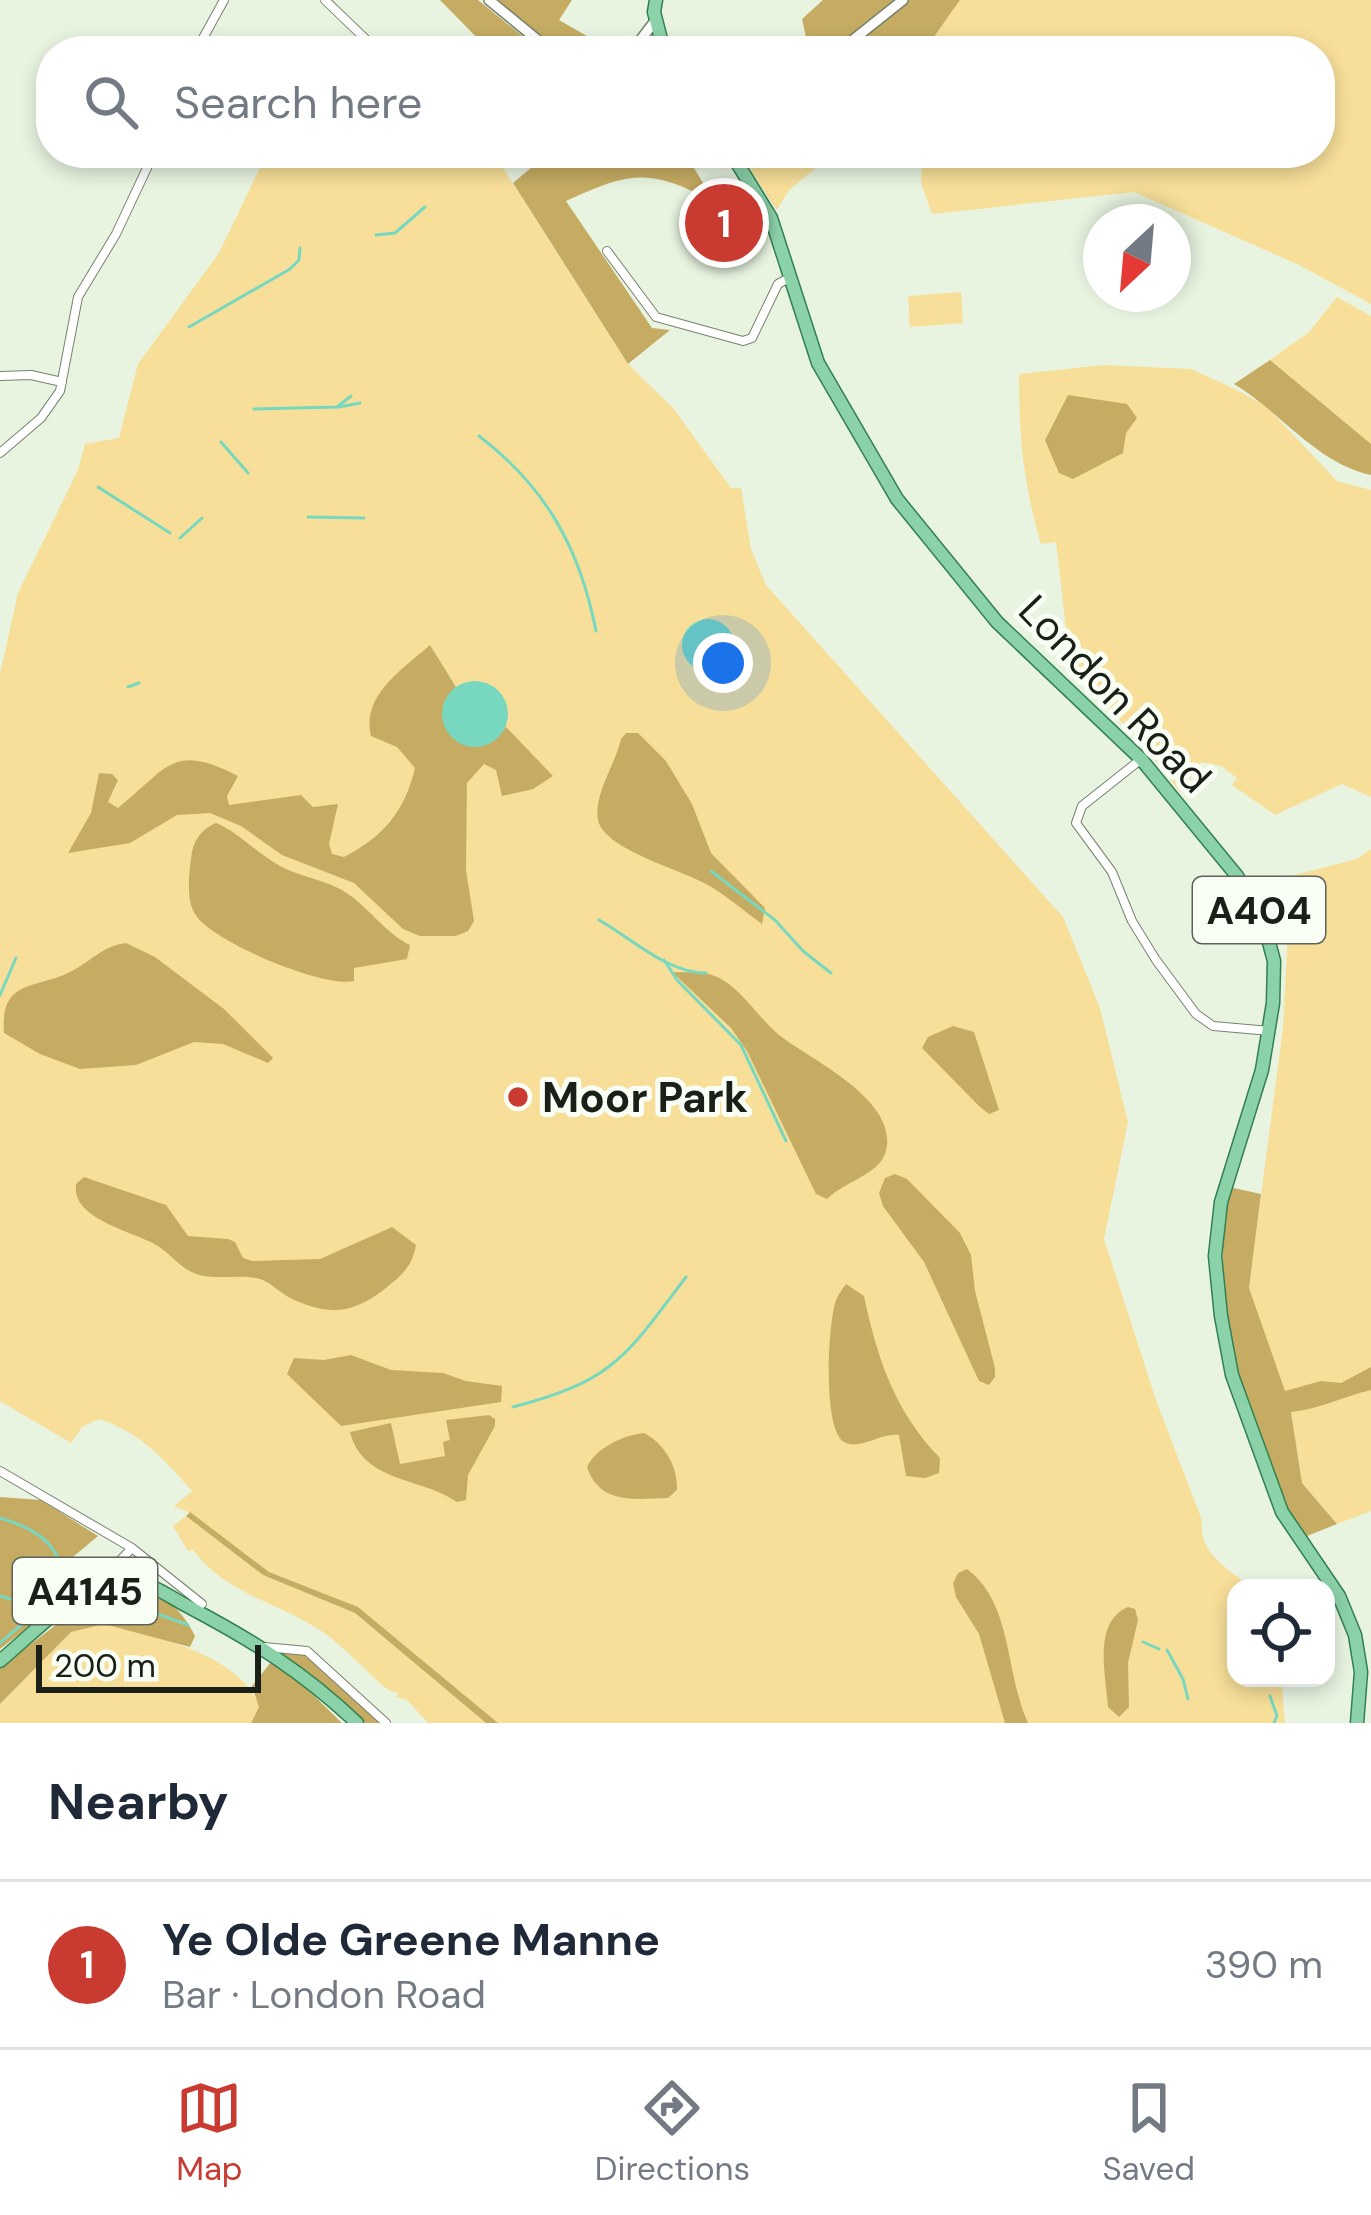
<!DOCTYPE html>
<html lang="en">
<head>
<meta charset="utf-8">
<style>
  body { margin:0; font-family:"DM Sans",sans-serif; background:#f2f2f3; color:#1f2937 }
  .controls { position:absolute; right:36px; bottom:36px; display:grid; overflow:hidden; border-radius:24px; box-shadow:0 6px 18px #0003 }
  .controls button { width:108px; height:108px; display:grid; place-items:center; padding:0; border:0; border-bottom:3px solid #e0e1e3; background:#fff; color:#1f2937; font:60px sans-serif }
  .compass { position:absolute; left:1083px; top:204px; width:108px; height:108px; border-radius:50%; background:#fff; box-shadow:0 6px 18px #0003; rotate:206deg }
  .scale { position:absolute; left:36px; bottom:30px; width:225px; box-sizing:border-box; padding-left:12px; border:6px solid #1a1f17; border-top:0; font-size:33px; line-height:42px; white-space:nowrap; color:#1a1f17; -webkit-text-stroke:9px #fafff6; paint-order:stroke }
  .you { position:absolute; left:723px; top:663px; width:42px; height:42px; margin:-30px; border:9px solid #fff; border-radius:50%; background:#1a73e8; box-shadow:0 0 0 18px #1a73e833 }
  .badge { display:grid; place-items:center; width:78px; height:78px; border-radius:50%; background:#c93b30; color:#fff; font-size:39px; font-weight:700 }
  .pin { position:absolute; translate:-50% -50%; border:6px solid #fff; box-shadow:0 3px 12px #0006 }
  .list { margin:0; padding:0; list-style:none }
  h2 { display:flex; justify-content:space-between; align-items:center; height:156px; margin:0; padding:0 48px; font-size:51px }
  h2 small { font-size:39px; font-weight:400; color:#747a83 }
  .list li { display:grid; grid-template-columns:78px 1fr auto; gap:36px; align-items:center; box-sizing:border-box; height:168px; padding:0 48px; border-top:3px solid #e0e1e3 }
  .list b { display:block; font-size:45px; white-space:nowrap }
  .list p { margin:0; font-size:39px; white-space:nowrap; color:#747a83 }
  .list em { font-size:39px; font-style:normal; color:#747a83 }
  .icon { flex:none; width:66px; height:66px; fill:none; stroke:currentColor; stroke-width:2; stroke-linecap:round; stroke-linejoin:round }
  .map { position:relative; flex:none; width:1371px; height:1723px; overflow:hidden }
  .search { position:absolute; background:#fff; box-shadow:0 6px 18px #0003; left:36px; right:36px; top:36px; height:132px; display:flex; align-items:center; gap:30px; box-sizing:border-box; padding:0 42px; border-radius:48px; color:#747a83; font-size:45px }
  .sheet { height:324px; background:#fff }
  nav { display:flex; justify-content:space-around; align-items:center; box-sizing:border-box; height:168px; border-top:3px solid #e0e1e3; background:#fff; font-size:33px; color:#747a83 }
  nav a { display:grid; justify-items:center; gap:6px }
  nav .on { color:#c93b30 }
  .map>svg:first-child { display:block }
</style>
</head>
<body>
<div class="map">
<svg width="1371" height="1723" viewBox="0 0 1371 1723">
  <rect width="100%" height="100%" fill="#e8f4e0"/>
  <path fill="#f7df99" d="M 960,0 L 1371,0 L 1371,304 L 1299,265 L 1134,192 L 932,214 L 921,183 L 923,153 L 1320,153 L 1320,51 L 924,51 Z
    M 267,153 L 488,153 L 503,168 L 628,364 L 674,409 L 731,488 L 741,488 L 751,549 L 766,585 L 1063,917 L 1100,1008 L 1128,1122 L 1104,1239 L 1157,1403 L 1202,1520 C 1198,1554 1228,1568 1251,1588 L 1236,1588 L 1236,1678 L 1281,1678 L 1285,1723 L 498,1723 L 358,1607 L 269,1572 L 190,1513 L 174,1506 L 192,1491 C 164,1459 140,1432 99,1419 L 82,1427 L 71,1443 L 0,1401 L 0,674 L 18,593 L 78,470 L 85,444 L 119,438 L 138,364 L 219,253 Z
    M 739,153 L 807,157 L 811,153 L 834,153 L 789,190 L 777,210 Z
    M 961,292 L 963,323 L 910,327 L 908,296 Z
    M 1337,297 L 1371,316 L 1371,444 L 1270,360 L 1309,332 Z
    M 1104,365 L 1191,369 L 1233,388 L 1266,406 L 1337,481 L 1371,490 L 1371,797 L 1342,784 L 1275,815 L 1232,785 L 1237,778 L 1221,766 L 1201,762 L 1181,793 L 1140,741 L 1083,682 L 1068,645 L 1056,542 L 1041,544 C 1023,481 1019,438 1019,374 Z
    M 1371,849 L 1371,1511 L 1337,1524 L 1302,1483 L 1291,1411 L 1249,1288 L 1283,1027 L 1291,876 L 1357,859 Z
    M 186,1516 L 263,1575 L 355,1613 L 486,1723 L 428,1723 L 407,1700 L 396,1697 L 398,1693 L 388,1690 C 363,1669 339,1640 310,1624 C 267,1599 224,1591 193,1550 L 188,1551 L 173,1526 Z
    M 104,1624 C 155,1637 239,1653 260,1707 L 251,1723 L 0,1723 L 0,1704 L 71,1632 Z"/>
  <path fill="#c5ac62" d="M 440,0 L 478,0 L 541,51 L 490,51 Z
    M 496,0 L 572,0 L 559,20 L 611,50 L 559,51 Z
    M 823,0 L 960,0 L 924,51 L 809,51 L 802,19 Z
    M 561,153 L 685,153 L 703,183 L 698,194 C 644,166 619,177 566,201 L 652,328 L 670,330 L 628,364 L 513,183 L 538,162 Z
    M 1270,360 L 1371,444 L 1371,475 C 1316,463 1281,412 1234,384 Z
    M 1068,395 L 1127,404 L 1137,418 L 1126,433 L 1123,453 L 1073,479 L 1059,473 L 1045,440 Z
    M 430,645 L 456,687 L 443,706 L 446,728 L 482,746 L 492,742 L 506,727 L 553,776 L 533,789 L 502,796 L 496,770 L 484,764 L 467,783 L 466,870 L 474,921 L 468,931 L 456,936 L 420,936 L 403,929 L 354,883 L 282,855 L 241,826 L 210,813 L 177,815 L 130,843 L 68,853 L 91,813 L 99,773 L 112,774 L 118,780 L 108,802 L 118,808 C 168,768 172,742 238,776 L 227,796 L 229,805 L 301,795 L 313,807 L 338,804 L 329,844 L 332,854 L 344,857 C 383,837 405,811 415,768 L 397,747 L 371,736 C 361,695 403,669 430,645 Z
    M 626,733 L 638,733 L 666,761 L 692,804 L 711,853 L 765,908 L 762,924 C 744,911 727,896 708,885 C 683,870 604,850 598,820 C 593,795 616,763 621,739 Z
    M 216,823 C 240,833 256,853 280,866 C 302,878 330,880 351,896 C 372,912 386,933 410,945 L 407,959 L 354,968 L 354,981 C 323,988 212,942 195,914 C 186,900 189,874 191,859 C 193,841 200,830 216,823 Z
    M 126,943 L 155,957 L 224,1009 L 273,1058 L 268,1063 L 223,1044 L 194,1042 L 136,1065 L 80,1069 L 40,1054 L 4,1033 C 0,979 35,989 68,973 C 90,963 101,946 126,943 Z
    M 672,972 C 691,973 710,970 726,982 C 746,996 760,1019 779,1035 C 809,1059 903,1101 885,1154 C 877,1175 844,1182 827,1199 L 816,1194 L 747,1051 L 731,1028 Z
    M 953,1026 L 974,1032 L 999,1110 L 989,1114 L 980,1107 L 922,1048 L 928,1037 Z
    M 895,1174 L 907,1179 L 960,1233 L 971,1255 L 975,1291 L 995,1368 L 995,1377 L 989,1385 L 979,1381 L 924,1262 L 883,1206 L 879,1193 L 885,1178 Z
    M 84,1177 L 166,1205 L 188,1236 L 228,1239 L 235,1242 L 243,1258 L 253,1261 L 320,1259 L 392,1227 L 416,1245 C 412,1267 402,1275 386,1288 C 353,1314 330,1316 292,1299 C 281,1294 272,1283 260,1279 C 242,1274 222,1279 204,1276 C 184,1273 174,1257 158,1246 C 134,1231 71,1220 76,1184 Z
    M 1229,1187 L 1261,1194 L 1249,1288 L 1285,1391 L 1321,1381 L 1341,1383 L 1371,1367 L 1371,1390 C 1342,1397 1320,1409 1291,1412 L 1302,1483 L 1337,1524 L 1307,1536 L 1303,1537 L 1289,1514 C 1243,1397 1208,1316 1229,1187 Z
    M 846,1284 L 864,1296 C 877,1358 895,1412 940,1458 L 939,1473 L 925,1478 L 906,1476 L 899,1435 C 881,1432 859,1451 844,1442 C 822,1429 828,1322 836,1300 C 838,1295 843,1288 846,1284 Z
    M 351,1355 L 391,1370 L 443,1373 L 466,1381 L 502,1386 L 501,1402 L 341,1426 L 287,1374 L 294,1358 L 324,1360 Z
    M 489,1415 L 495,1419 L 495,1426 L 468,1475 L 466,1500 L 457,1502 C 421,1477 363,1483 350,1432 L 391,1423 L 400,1464 L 445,1456 L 443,1442 L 450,1440 L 446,1420 Z
    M 644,1433 C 665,1444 678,1467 677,1490 L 668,1498 C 634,1499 600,1505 587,1467 C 596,1448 623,1435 644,1433 Z
    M 0,1497 L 41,1500 L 98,1536 L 56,1571 L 67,1597 L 0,1649 Z
    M 190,1512 L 269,1572 L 358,1607 L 498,1723 L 486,1723 L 355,1613 L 263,1575 L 186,1516 Z
    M 967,1569 C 1013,1603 1005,1674 1028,1723 L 1005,1723 L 979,1634 L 956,1597 L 953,1583 L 958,1573 Z
    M 114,1586 C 153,1587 178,1601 195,1636 L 190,1647 L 104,1624 L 71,1632 L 0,1704 L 0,1668 L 101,1590 Z
    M 1128,1607 L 1135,1609 L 1138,1620 L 1128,1663 L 1129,1707 L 1119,1717 L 1108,1707 C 1106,1677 1092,1622 1128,1607 Z
    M 274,1648 L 312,1656 L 384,1723 L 365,1723 Z
    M 271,1662 L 300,1682 L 342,1723 L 251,1723 L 259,1707 L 252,1686 Z"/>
  <path fill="#78d8bf" d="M682 645a26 26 0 1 1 52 0a26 26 0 1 1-52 0Z
    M442 714a33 33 0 1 1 66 0a33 33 0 1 1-66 0Z"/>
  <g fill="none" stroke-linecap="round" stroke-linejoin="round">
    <path stroke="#78d8bf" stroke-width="3" d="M 376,235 L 395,233 L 425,207
      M 189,327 L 290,269 L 299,260 L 300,248
      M 339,407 L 360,403
      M 254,409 L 337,407 L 351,396
      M 479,436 C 546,487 580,549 596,631
      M 221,442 L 248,473
      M 98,487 L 170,533
      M 308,517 L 364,518
      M 180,538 L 202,518
      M 128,687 L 139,683
      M 711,871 L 775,920 L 803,951 L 831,973
      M 599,920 C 631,938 667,973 706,973
      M 664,960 L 677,980 L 741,1045 L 786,1141
      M 0,995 L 16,958
      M 513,1407 C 614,1381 626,1356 686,1277
      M 0,1518 C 34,1528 61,1543 63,1581 L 41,1608
      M 0,1596 L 41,1608 L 0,1643
      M 79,1610 L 93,1612 L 124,1602 L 188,1625
      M 1143,1642 L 1159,1649
      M 1167,1650 L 1183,1679 L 1188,1699
      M 1270,1696 L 1277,1716 L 1274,1723"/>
    <defs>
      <path id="minor" d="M 325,0 L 378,51
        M 196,51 L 224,0
        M 607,251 L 656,317 L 743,341 L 752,338 L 778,284 L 789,278
        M 0,376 L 31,375 L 62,382
        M 0,453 L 41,418 L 60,391 L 78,297 L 116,234 L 154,153
        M 1140,760 L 1082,806 L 1076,823 L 1112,872 L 1132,921 L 1156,960 L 1196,1014 L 1213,1026 L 1270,1031
        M 0,1471 L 132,1548 L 202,1604
        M 114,1580 L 115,1566 L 132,1548
        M 264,1647 L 307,1651 L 386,1723"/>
      <path id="tertiary" d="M 489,0 L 551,51
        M 633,50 L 663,48
        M 632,51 L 655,21
        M 839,51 L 903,0"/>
      <path id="primary" d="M 656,0 L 654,12 L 664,51
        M 731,153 L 771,218 L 818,363 L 897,499 L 997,622 L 1141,759 L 1237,876 L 1263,920 L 1274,961 L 1273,1003 L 1262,1070 L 1221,1202 L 1215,1256 L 1221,1316 L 1232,1375 L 1282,1512 L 1339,1596 L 1355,1635 L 1361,1672 L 1357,1723
        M 0,1661 C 24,1641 76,1590 103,1582 C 138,1571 160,1592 189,1607 C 255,1642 303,1672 357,1723"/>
    </defs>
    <use href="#minor" stroke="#77826f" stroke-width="10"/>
    <use href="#tertiary" stroke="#77826f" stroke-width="12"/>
    <use href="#primary" stroke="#328051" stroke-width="15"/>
    <use href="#minor" stroke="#fff" stroke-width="8"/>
    <use href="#tertiary" stroke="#fff" stroke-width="9"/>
    <use href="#primary" stroke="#8cd2a9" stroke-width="12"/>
  </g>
  <circle fill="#c93b30" stroke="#fafff6" stroke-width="4.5" cx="518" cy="1097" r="12"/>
  <g text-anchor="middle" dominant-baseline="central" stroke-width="10" stroke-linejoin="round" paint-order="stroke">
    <g fill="#fafff6" stroke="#5d625a" stroke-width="3">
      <rect x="1193" y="877" width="132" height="66" rx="9"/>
      <rect x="13" y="1558" width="144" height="66" rx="9"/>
    </g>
    <g font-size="39" font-weight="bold" fill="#1a1f17">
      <text x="1259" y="910">A404</text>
      <text x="85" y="1591">A4145</text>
    </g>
    <g font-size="42" fill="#1a1f17" stroke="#fafff6">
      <text transform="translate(1115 694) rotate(46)">London Road</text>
    </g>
    <g font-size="42" font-weight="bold" fill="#1a1f17" stroke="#fafff6" text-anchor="start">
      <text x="542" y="1097">Moor Park</text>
    </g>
  </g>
</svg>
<div class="controls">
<button><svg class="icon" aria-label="locate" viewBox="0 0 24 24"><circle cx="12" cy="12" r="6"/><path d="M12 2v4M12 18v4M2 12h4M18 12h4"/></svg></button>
</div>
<svg class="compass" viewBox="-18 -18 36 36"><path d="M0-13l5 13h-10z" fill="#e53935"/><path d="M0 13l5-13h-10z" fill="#747a83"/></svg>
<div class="scale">200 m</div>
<div class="you"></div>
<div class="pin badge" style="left:724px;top:223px">1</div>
<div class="search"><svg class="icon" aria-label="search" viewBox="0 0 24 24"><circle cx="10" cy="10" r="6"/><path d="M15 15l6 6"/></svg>Search here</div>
</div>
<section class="sheet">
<h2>Nearby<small></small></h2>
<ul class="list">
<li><span class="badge">1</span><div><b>Ye Olde Greene Manne</b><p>Bar · London Road</p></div><em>390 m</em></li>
</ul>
</section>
<nav>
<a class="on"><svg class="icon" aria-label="map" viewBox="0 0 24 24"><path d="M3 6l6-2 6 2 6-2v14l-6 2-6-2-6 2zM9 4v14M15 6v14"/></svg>Map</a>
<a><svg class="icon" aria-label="directions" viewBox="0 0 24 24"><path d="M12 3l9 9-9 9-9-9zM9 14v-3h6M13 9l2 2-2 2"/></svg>Directions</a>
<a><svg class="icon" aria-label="saved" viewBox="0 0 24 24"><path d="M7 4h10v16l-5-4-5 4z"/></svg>Saved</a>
</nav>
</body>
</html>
